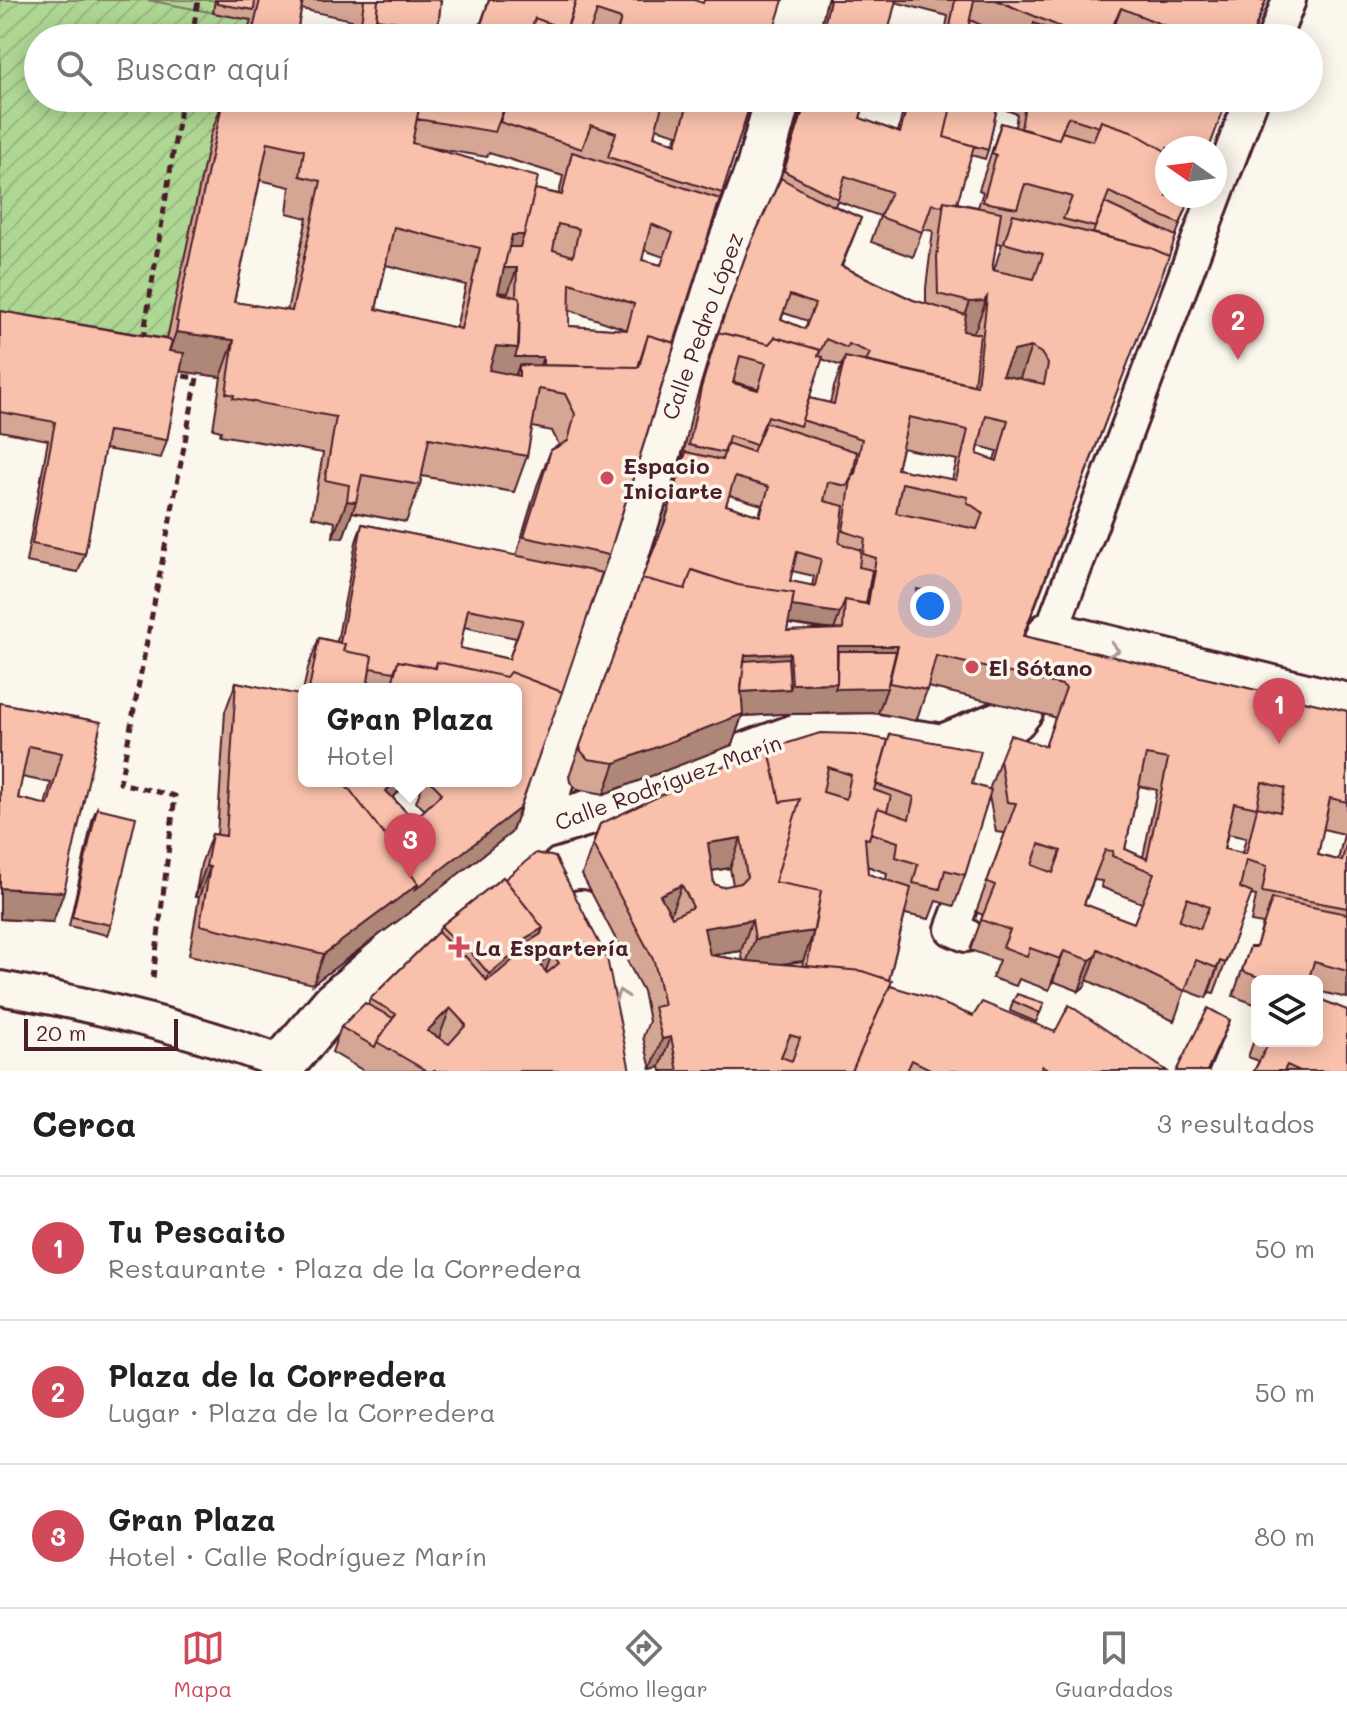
<!DOCTYPE html>
<html lang="es">
<head>
<meta charset="utf-8">
<style>
  body { margin:0; font-family:Mali,sans-serif; background:#f6f6f6; color:#202124 }
  .controls { position:absolute; right:24px; bottom:24px; display:grid; overflow:hidden; border-radius:12px; box-shadow:0 4px 20px #0003 }
  .controls button { width:72px; height:72px; display:grid; place-items:center; padding:0; border:0; border-bottom:2px solid #e0e0e0; background:#fff; color:#202124; font:40px sans-serif }
  .compass { position:absolute; left:1155px; top:136px; width:72px; height:72px; border-radius:50%; background:#fff; box-shadow:0 4px 20px #0003; rotate:284deg }
  .scale { position:absolute; left:24px; bottom:20px; width:154px; box-sizing:border-box; padding-left:8px; border:4px solid #4a1f2b; border-top:0; font-size:22px; line-height:28px; white-space:nowrap; color:#4a1f2b; -webkit-text-stroke:6px #fbf7ec; paint-order:stroke }
  .you { position:absolute; left:930px; top:606px; width:28px; height:28px; margin:-20px; border:6px solid #fff; border-radius:50%; background:#1a73e8; box-shadow:0 0 0 12px #1a73e833 }
  .badge { display:grid; place-items:center; width:52px; height:52px; border-radius:50%; background:#d1495b; color:#fff; font-size:26px; font-weight:700 }
  .pin { position:absolute; translate:-50% -66px; filter:drop-shadow(0 2px 4px #0008) }
  .pin::after { content:''; position:absolute; top:42px; width:28px; height:24px; background:inherit; clip-path:polygon(0 0,100% 0,50% 100%) }
  .popup { position:absolute; left:298px; top:683px; width:224px; height:104px; box-sizing:border-box; display:grid; place-content:center; border-radius:12px; background:#fff; filter:drop-shadow(0 2px 6px #0005); font-size:26px; white-space:nowrap; color:#757577 }
  .popup b { font-size:30px; color:#202124 }
  .popup::after { content:''; position:absolute; left:50%; top:100%; margin-left:-16px; border:16px solid transparent; border-top-color:#fff }
  .list { margin:0; padding:0; list-style:none }
  h2 { display:flex; justify-content:space-between; align-items:center; height:104px; margin:0; padding:0 32px; font-size:34px }
  h2 small { font-size:26px; font-weight:400; color:#757577 }
  .list li { display:grid; grid-template-columns:52px 1fr auto; gap:24px; align-items:center; box-sizing:border-box; height:144px; padding:0 32px; border-top:2px solid #e0e0e0 }
  .list b { display:block; font-size:30px; white-space:nowrap }
  .list p { margin:0; font-size:26px; white-space:nowrap; color:#757577 }
  .list em { font-size:26px; font-style:normal; color:#757577 }
  .icon { flex:none; width:44px; height:44px; fill:none; stroke:currentColor; stroke-width:2; stroke-linecap:round; stroke-linejoin:round }
  .map { position:relative; flex:none; width:1347px; height:1071px; overflow:hidden }
  .search { position:absolute; background:#fff; box-shadow:0 4px 20px #0003; left:24px; right:24px; top:24px; height:88px; display:flex; align-items:center; gap:20px; box-sizing:border-box; padding:0 28px; border-radius:44px; color:#757577; font-size:30px }
  .sheet { height:536px; background:#fff }
  nav { display:flex; justify-content:space-around; align-items:center; box-sizing:border-box; height:112px; border-top:2px solid #e0e0e0; background:#fff; font-size:22px; color:#757577 }
  nav a { display:grid; justify-items:center; gap:4px }
  nav .on { color:#d1495b }
  .map>svg:first-child { display:block }
</style>
</head>
<body>
<div class="map">
<svg width="1347" height="1071" viewBox="0 0 1347 1071">
  <defs>
    <pattern id="park-tufts" width="24" height="20" patternUnits="userSpaceOnUse" patternTransform="scale(2)"><rect width="24" height="20" fill="#afd794"/><path d="M3 7l-1-3M5 7V3M7 7l1-3M15 17l-1-3M17 17v-4M19 17l1-3" fill="none" stroke="#98b880"/></pattern>
    <pattern id="garden-furrows" width="10" height="10" patternUnits="userSpaceOnUse" patternTransform="scale(2)"><rect width="10" height="10" fill="#afd794"/><path d="M-1 1l2-2M0 10L10 0M9 11l2-2" fill="none" stroke="#98b880"/></pattern>
  </defs>
  <rect width="100%" height="100%" fill="#fbf7ec"/>
  <filter id="ink" filterUnits="userSpaceOnUse"><feTurbulence type="fractalNoise" baseFrequency=".0125" numOctaves="2"/><feDisplacementMap in="SourceGraphic" scale="16" xChannelSelector="R" yChannelSelector="G"/><feConvolveMatrix kernelMatrix="1 2 1 2 8 2 1 2 1" color-interpolation-filters="sRGB"/></filter>
  <g filter="url(#ink)">
    <path fill="url(#park-tufts)" stroke="#7c7b60" stroke-width="2" d="M 147,0 L 215,0 L 213,13 Z"/>
    <path fill="url(#garden-furrows)" stroke="#7c7b60" stroke-width="2" d="M 0,0 L 147,0 L 251,20 L 246,38 L 38,38 L 38,98 L 237,100 L 229,140 L 163,357 L 0,330 Z"/>
    <g fill="none" stroke-linecap="round" stroke-linejoin="round">
      <defs>
        <path id="pedestrian" d="M 1274,38 L 1289,0
          M 1215,196 L 1252,98
          M 1050,634 L 1215,196
          M 966,935 L 952,929 L 989,833 L 977,793 L 997,725
          M 0,988 C 97,1005 191,1029 284,1063"/>
        <path id="minor" d="M 794,38 L 805,0
          M 1037,672 L 1050,634 L 1347,706
          M 539,828 L 554,767 L 578,706 L 688,358 L 759,168 L 778,98
          M 581,913 L 621,992 L 639,1071
          M 281,1071 L 284,1063 L 334,1004 L 539,828 L 604,808 L 795,737 L 870,736 L 943,747 L 1014,718 L 1021,709"/>
      </defs>
      <use href="#pedestrian" stroke="#4a1f2b" stroke-width="38"/>
      <use href="#minor" stroke="#4a1f2b" stroke-width="50"/>
      <path stroke="#4a1f2b" stroke-width="5" stroke-dasharray="8 6" stroke-linecap="butt" d="M 192,38 L 198,0
        M 143,339 L 182,98
        M 153,978 L 175,796 L 120,783 L 197,378 L 176,375"/>
      <use href="#pedestrian" stroke="#fbf7ec" stroke-width="32"/>
      <use href="#minor" stroke="#fbf7ec" stroke-width="44"/>
    </g>
    <path fill="#d6a694" stroke="#4a1f2b" stroke-width="2" fill-rule="evenodd" d="M 215,0 L 441,0 L 438,27 L 478,31 L 489,0 L 694,0 L 771,38 L 350,38 L 352,20 L 301,9 L 297,32 L 342,38 L 246,38 L 251,20 L 213,13 Z
      M 827,0 L 1266,0 L 1252,38 L 944,38 L 948,16 L 895,2 L 889,28 L 931,38 L 818,38 Z
      M 232,98 L 508,98 L 507,101 L 529,108 L 532,98 L 752,98 L 609,555 L 511,833 L 407,914 L 313,984 L 189,955 L 199,897 L 195,897 L 201,864 L 212,834 L 217,835 L 225,712 L 236,682 L 302,696 L 308,668 L 319,638 L 337,642 L 356,542 L 362,524 L 516,556 L 537,486 L 551,450 L 559,445 L 552,431 L 532,427 L 527,456 L 514,492 L 421,476 L 420,485 L 406,522 L 352,512 L 343,538 L 333,537 L 335,522 L 312,517 L 323,453 L 220,435 L 221,431 L 213,429 L 221,377 L 180,371 L 167,440 L 161,458 L 104,449 L 85,554 L 78,572 L 26,562 L 48,440 L 0,431 L 0,311 L 167,339 L 210,137 L 223,100 L 236,102 L 237,100 L 232,99 ZM 656,128 L 677,134 L 674,143 L 654,136 ZM 427,147 L 487,157 L 489,153 L 563,176 L 559,194 L 535,189 ZM 260,180 L 290,187 L 287,213 L 307,218 L 287,311 L 234,302 ZM 644,250 L 664,257 L 661,265 L 642,260 ZM 386,265 L 466,285 L 456,328 L 376,309 ZM 569,310 L 625,329 L 625,330 L 569,326 ZM 464,627 L 516,638 L 509,659 L 460,648 ZM 304,689 L 516,689 L 516,781 L 424,781 L 416,802 L 425,810 L 414,820 L 393,798 L 408,781 L 304,781 Z
      M 804,98 L 999,98 L 988,150 L 985,159 L 971,155 L 957,203 L 978,207 L 983,192 L 979,190 L 1001,123 L 1015,127 L 1017,114 L 1006,110 L 1010,98 L 1229,98 L 1167,196 L 1191,196 L 1024,636 L 1347,711 L 1347,998 L 1317,991 L 1317,981 L 1257,981 L 1257,1005 L 1233,996 L 1250,947 L 1256,947 L 1263,924 L 1251,922 L 1256,896 L 1251,895 L 1214,993 L 1209,992 L 1206,998 L 1185,990 L 1174,1021 L 1087,980 L 1085,986 L 1079,991 L 1053,981 L 1049,990 L 1019,979 L 1016,986 L 992,978 L 999,960 L 970,950 L 983,915 L 976,912 L 1005,833 L 996,832 L 989,796 L 965,875 L 954,906 L 936,901 L 929,919 L 905,914 L 889,980 L 890,986 L 973,1016 L 1055,1032 L 1167,1071 L 661,1071 L 660,1067 L 651,1069 L 643,1037 L 649,1021 L 643,991 L 582,875 L 600,824 L 769,749 L 972,784 L 989,790 L 1000,760 L 1045,746 L 1055,718 L 1051,716 L 928,687 L 916,721 L 878,713 L 781,714 L 742,716 L 732,745 L 604,794 L 577,789 L 570,782 L 569,776 L 642,578 L 661,533 L 680,470 L 692,413 L 709,357 L 748,249 L 779,182 L 795,134 ZM 866,99 L 904,107 L 898,132 L 860,118 ZM 837,201 L 880,216 L 871,242 L 913,257 L 923,229 L 933,231 L 926,288 L 926,304 L 913,300 L 842,266 L 861,218 L 835,206 ZM 996,243 L 1002,244 L 994,270 L 992,270 ZM 784,313 L 808,321 L 805,329 L 781,319 ZM 822,359 L 841,366 L 843,362 L 834,387 L 830,403 L 809,398 ZM 734,382 L 757,388 L 756,389 L 733,383 ZM 979,446 L 997,451 L 994,460 L 977,454 ZM 902,448 L 957,460 L 952,480 L 897,469 ZM 729,495 L 762,505 L 759,516 L 726,505 ZM 792,571 L 814,576 L 812,586 L 790,581 ZM 788,624 L 826,630 L 787,631 ZM 1139,786 L 1157,790 L 1143,857 L 1125,849 ZM 1323,829 L 1344,834 L 1338,860 L 1318,855 ZM 1228,834 L 1246,838 L 1242,853 L 1224,849 ZM 867,866 L 887,873 L 886,880 L 868,874 ZM 730,868 L 733,885 L 722,887 L 714,884 L 712,871 ZM 1094,880 L 1102,881 L 1101,887 L 1142,903 L 1134,923 L 1084,904 ZM 741,951 L 743,961 L 713,955 ZM 803,961 L 802,966 L 781,964 Z
      M 0,703 L 101,722 L 53,922 L 0,919 ZM 22,777 L 51,783 L 45,805 L 18,798 Z
      M 97,808 L 111,925 L 107,935 L 69,926 L 93,817 Z
      M 503,877 L 630,1071 L 364,1071 L 332,1052 L 341,1027 L 368,1004 L 370,999 L 438,932 L 441,926 Z
      M 1013,1001 L 1044,1003 L 1036,1022 L 1010,1011 Z
      M 1257,1032 L 1257,1041 L 1317,1041 L 1347,1071 L 1254,1071 L 1259,1061 L 1248,1057 Z"/>
    <path fill="#ae8778" stroke="#4a1f2b" stroke-width="2" d="M 1121,8 L 1110,38 L 1107,38 Z
      M 512,235 L 524,235 L 517,268 L 508,293 L 494,292 Z
      M 987,297 L 976,328 L 973,332 L 959,332 L 970,302 Z
      M 176,332 L 234,340 L 221,377 L 163,369 Z
      M 496,346 L 518,348 L 543,357 L 534,382 L 519,376 L 519,365 L 513,382 L 483,382 Z
      M 1031,347 L 1020,378 L 1002,381 L 1002,375 L 1013,351 Z
      M 347,501 L 356,502 L 343,538 L 333,537 Z
      M 734,597 L 840,613 L 834,630 L 727,615 Z
      M 838,646 L 898,646 L 887,676 L 836,652 Z
      M 790,653 L 779,683 L 740,685 L 745,655 Z
      M 837,683 L 887,688 L 878,713 L 781,714 L 742,716 L 732,745 L 604,794 L 615,763 L 739,692 L 790,689 L 792,684 Z
      M 395,781 L 408,781 L 377,816 L 386,791 Z
      M 520,808 L 511,833 L 407,914 L 313,984 L 324,954 Z
      M 741,838 L 730,868 L 697,873 L 708,843 Z
      M 206,866 L 210,867 L 199,897 L 195,897 Z
      M 682,885 L 670,915 L 660,895 Z
      M 0,888 L 64,892 L 53,922 L 0,919 Z
      M 752,920 L 741,951 L 693,958 L 704,928 Z
      M 543,928 L 530,965 L 476,1011 L 489,974 L 519,942 Z
      M 814,931 L 803,961 L 744,969 L 755,939 Z
      M 1064,951 L 1053,981 L 1049,990 L 1060,959 Z
      M 552,954 L 541,984 L 539,964 Z
      M 1096,956 L 1085,986 L 1079,991 L 1090,960 Z
      M 1220,961 L 1209,992 L 1206,998 L 1217,968 Z
      M 450,1008 L 439,1038 L 427,1031 Z
      M 1230,1020 L 1209,1071 L 1207,1071 Z
      M 671,1037 L 660,1067 L 651,1069 L 662,1039 Z"/>
    <path fill="#f9c1ac" stroke="#4a1f2b" stroke-width="2" fill-rule="evenodd" d="M 217,0 L 255,0 L 254,10 L 217,4 Z
      M 260,0 L 303,0 L 297,32 L 342,38 L 251,38 Z
      M 364,0 L 378,0 L 375,36 L 379,38 L 359,38 Z
      M 378,0 L 441,0 L 438,27 L 479,31 L 489,0 L 576,0 L 566,30 L 535,18 L 528,38 L 423,37 L 413,24 L 376,19 Z
      M 576,0 L 694,0 L 703,3 L 704,0 L 783,0 L 771,38 L 680,38 L 664,33 L 663,38 L 615,38 L 621,19 L 597,11 L 588,37 L 591,38 L 529,38 L 535,18 L 567,30 Z
      M 830,0 L 896,0 L 889,28 L 931,38 L 821,38 Z
      M 955,0 L 974,0 L 966,38 L 948,38 Z
      M 996,0 L 1266,0 L 1251,38 L 1196,38 L 1121,8 L 1107,38 L 1087,38 Z
      M 970,20 L 988,28 L 986,38 L 966,38 Z
      M 1034,23 L 1070,38 L 1030,38 Z
      M 1150,27 L 1177,38 L 1146,38 Z
      M 244,98 L 401,98 L 400,100 L 420,103 L 412,143 L 538,177 L 524,235 L 512,235 L 498,293 L 520,298 L 518,348 L 496,346 L 489,370 L 519,376 L 519,365 L 639,367 L 648,335 L 675,343 L 609,555 L 524,537 L 551,450 L 568,441 L 575,414 L 565,394 L 539,389 L 527,456 L 429,438 L 420,485 L 362,475 L 356,502 L 347,501 L 349,485 L 325,480 L 336,417 L 233,398 L 234,395 L 226,393 L 234,340 L 176,332 L 178,322 L 176,321 L 223,100 L 243,103 ZM 268,142 L 304,150 L 300,176 L 321,181 L 292,311 L 234,302 ZM 394,227 L 480,248 L 461,329 L 376,309 Z
      M 401,98 L 508,98 L 495,132 L 417,119 L 420,103 L 400,100 Z
      M 534,98 L 664,98 L 654,136 L 676,144 L 688,104 L 668,98 L 752,98 L 722,193 L 608,157 L 616,133 L 591,125 L 582,149 L 500,122 L 507,101 L 530,108 Z
      M 807,98 L 866,98 L 860,118 L 900,133 L 909,98 L 953,98 L 944,137 L 974,146 L 957,203 L 944,201 L 942,206 L 932,204 L 922,232 L 880,217 L 891,192 L 845,176 L 838,199 L 784,171 Z
      M 953,98 L 999,98 L 988,150 L 944,137 Z
      M 1026,98 L 1228,98 L 1209,148 L 1167,148 L 1167,152 L 1131,131 L 1101,121 L 1099,127 L 1068,117 L 1059,139 L 1021,129 Z
      M 1101,121 L 1131,131 L 1167,152 L 1167,196 L 1191,196 L 1180,224 L 1109,192 L 1095,227 L 1063,219 L 1072,197 L 1025,184 L 1017,208 L 983,202 L 996,155 L 992,153 L 1001,123 L 1059,139 L 1062,132 L 1093,141 Z
      M 572,152 L 720,199 L 674,343 L 648,335 L 638,367 L 543,365 L 543,357 L 515,357 L 519,345 L 520,298 L 516,297 L 517,268 L 504,268 L 509,247 L 520,247 L 524,235 L 535,189 L 562,195 ZM 558,224 L 579,229 L 573,256 L 553,250 ZM 651,224 L 673,233 L 661,265 L 642,260 ZM 570,283 L 634,304 L 627,330 L 569,326 Z
      M 781,178 L 814,197 L 861,218 L 841,266 L 913,300 L 966,315 L 963,331 L 980,334 L 974,385 L 866,361 L 870,353 L 849,344 L 847,348 L 826,339 L 818,356 L 820,350 L 775,337 L 769,344 L 718,332 L 716,339 L 748,249 ZM 790,295 L 815,304 L 805,329 L 781,319 Z
      M 944,201 L 1001,212 L 992,270 L 1034,279 L 1043,254 L 1004,243 L 1013,214 L 1151,248 L 1169,256 L 1023,636 L 1347,711 L 1347,802 L 1330,798 L 1318,855 L 1342,861 L 1347,840 L 1347,908 L 1262,892 L 1267,866 L 1246,860 L 1240,888 L 1252,893 L 1225,963 L 1220,961 L 1217,968 L 1196,960 L 1185,991 L 1098,949 L 1096,956 L 1090,960 L 1064,951 L 1060,959 L 1030,948 L 1027,956 L 1003,947 L 1010,930 L 981,920 L 995,885 L 987,882 L 1016,803 L 1007,802 L 1000,760 L 1010,735 L 1045,746 L 1066,688 L 1062,685 L 936,656 L 927,690 L 889,683 L 898,646 L 838,646 L 837,683 L 792,684 L 790,653 L 745,655 L 741,687 L 743,714 L 615,763 L 588,759 L 581,751 L 580,746 L 642,578 L 685,589 L 692,570 L 738,585 L 794,593 L 787,631 L 843,629 L 845,600 L 868,604 L 876,558 L 863,554 L 865,538 L 843,531 L 852,474 L 855,474 L 862,439 L 802,420 L 809,398 L 834,404 L 845,357 L 977,386 L 987,297 L 984,301 L 970,302 L 938,294 L 937,257 ZM 1031,347 L 1041,353 L 1048,364 L 1044,384 L 1002,375 L 1013,351 ZM 986,415 L 1008,420 L 997,461 L 977,454 ZM 909,417 L 968,430 L 956,480 L 897,469 ZM 902,483 L 968,497 L 967,502 L 983,513 L 977,529 L 896,513 ZM 917,589 L 938,593 L 931,620 L 912,615 ZM 1146,755 L 1168,759 L 1147,859 L 1125,849 ZM 1262,782 L 1285,788 L 1280,812 L 1257,807 ZM 1234,803 L 1257,808 L 1246,854 L 1224,849 ZM 1039,844 L 1061,851 L 1053,873 L 1032,865 ZM 1105,850 L 1113,851 L 1112,856 L 1154,873 L 1134,923 L 1084,904 ZM 1187,898 L 1209,907 L 1200,929 L 1179,921 Z
      M 1105,203 L 1176,236 L 1169,256 L 1151,248 L 1093,233 Z
      M 0,311 L 169,340 L 172,341 L 169,351 L 184,353 L 167,440 L 108,431 L 85,554 L 32,544 L 55,422 L 0,412 Z
      M 718,332 L 769,344 L 775,337 L 820,350 L 818,356 L 823,357 L 800,426 L 768,416 L 756,445 L 729,436 L 725,453 L 689,445 L 701,388 ZM 740,356 L 766,363 L 758,390 L 733,383 Z
      M 765,422 L 857,452 L 853,474 L 847,486 L 828,482 L 824,501 L 844,506 L 839,543 L 861,550 L 859,567 L 872,570 L 866,604 L 845,600 L 840,613 L 792,606 L 794,593 L 738,585 L 692,570 L 685,589 L 642,578 L 665,522 L 686,452 L 722,460 L 727,443 L 753,452 ZM 735,477 L 769,487 L 760,516 L 726,505 ZM 797,552 L 821,559 L 815,586 L 790,581 Z
      M 362,524 L 602,573 L 562,692 L 510,672 L 506,677 L 437,662 L 435,668 L 398,661 L 394,672 L 370,668 L 372,656 L 343,651 L 345,644 L 340,643 ZM 468,609 L 523,620 L 509,659 L 460,648 Z
      M 319,638 L 345,644 L 343,651 L 372,656 L 368,682 L 393,686 L 392,689 L 309,689 Z
      M 837,651 L 896,651 L 887,688 L 835,689 L 837,683 Z
      M 788,658 L 790,689 L 741,692 L 744,661 Z
      M 398,661 L 436,668 L 437,662 L 506,677 L 510,672 L 562,692 L 520,808 L 416,889 L 418,884 L 386,837 L 350,790 L 341,783 L 342,781 L 395,781 L 386,791 L 414,820 L 442,793 L 430,781 L 516,781 L 516,689 L 419,689 L 393,680 Z
      M 236,682 L 304,696 L 304,781 L 341,781 L 340,783 L 350,790 L 386,837 L 418,884 L 324,954 L 200,925 L 210,867 L 206,866 L 212,834 L 226,836 Z
      M 0,703 L 101,722 L 64,892 L 0,888 ZM 29,746 L 62,753 L 48,805 L 18,798 Z
      M 820,733 L 855,734 L 888,740 L 874,790 L 891,796 L 887,811 L 878,808 L 869,839 L 865,838 L 868,874 L 911,888 L 889,980 L 862,971 L 807,966 L 821,891 L 775,882 L 800,799 L 780,802 L 769,749 ZM 828,767 L 851,775 L 846,799 L 823,792 Z
      M 890,734 L 981,751 L 972,784 L 991,790 L 965,875 L 945,870 L 940,889 L 913,883 L 918,864 L 896,857 L 898,842 L 871,833 L 878,808 L 909,819 L 914,797 L 876,784 Z
      M 768,745 L 780,802 L 800,799 L 775,882 L 821,891 L 814,931 L 755,939 L 752,920 L 704,928 L 710,955 L 747,961 L 862,971 L 892,981 L 852,1071 L 678,1071 L 671,1037 L 662,1039 L 654,1007 L 664,1005 L 654,961 L 593,845 L 600,824 ZM 741,838 L 747,877 L 741,883 L 722,887 L 714,884 L 708,843 ZM 682,885 L 693,907 L 672,917 L 660,895 ZM 790,1035 L 800,1038 L 792,1061 L 781,1057 Z
      M 97,808 L 136,817 L 111,925 L 72,917 Z
      M 536,853 L 555,857 L 607,958 L 630,1071 L 427,1071 L 377,1042 L 396,1014 L 370,999 L 438,932 L 462,957 L 465,956 L 487,981 L 499,972 L 521,953 L 523,947 L 522,946 L 541,934 L 543,928 L 505,879 ZM 552,954 L 559,963 L 547,973 L 539,964 ZM 450,1008 L 466,1025 L 449,1044 L 427,1031 Z
      M 503,877 L 543,928 L 519,942 L 523,947 L 489,974 L 468,949 L 465,951 L 441,926 Z
      M 1272,899 L 1347,914 L 1347,971 L 1314,962 L 1308,981 L 1269,981 L 1242,971 L 1250,947 L 1256,947 Z
      M 890,986 L 927,997 L 973,1016 L 982,1002 L 1055,1032 L 1069,1005 L 1167,1071 L 1052,1071 L 1042,1066 L 1040,1071 L 934,1071 L 912,1060 L 907,1071 L 852,1071 Z
      M 1017,994 L 1044,1003 L 1040,1013 L 1013,1001 Z
      M 1317,998 L 1347,1010 L 1347,1071 L 1300,1071 L 1287,1065 L 1284,1071 L 1254,1071 L 1270,1041 L 1317,1041 Z
      M 365,1003 L 393,1018 L 377,1042 L 375,1047 L 341,1027 Z
      M 1208,1008 L 1230,1020 L 1207,1071 L 1176,1071 Z"/>
    <defs><path id="oneway-chevron" d="M-2-3.5L2.5 0L-2 3.5" fill="none" stroke-width="1.6" stroke-linecap="round" stroke-linejoin="round" transform="scale(2)"/></defs>
    <g stroke="#ab9695">
      <use href="#oneway-chevron" transform="translate(1114 650) rotate(13)"/>
      <use href="#oneway-chevron" transform="translate(621 995) rotate(-108)"/>
    </g>
  </g>
  <g fill="#d1495b" stroke="#fbf7ec" stroke-width="3">
    <circle cx="607" cy="478" r="8"/>
    <circle cx="972" cy="667" r="8"/>
    <path d="M455 935h8v8h8v8h-8v8h-8v-8h-8v-8h8z"/>
  </g>
  <g text-anchor="middle" dominant-baseline="central" stroke-width="7" stroke-linejoin="round" paint-order="stroke">
    <g font-size="22" fill="#4a1f2b" stroke="#fbf7ec">
      <text transform="translate(702 326) rotate(-70)">Calle Pedro López</text>
      <text transform="translate(668 782) rotate(-20)">Calle Rodríguez Marín</text>
    </g>
    <g font-size="22" font-weight="bold" fill="#4a1f2b" stroke="#fbf7ec" text-anchor="start">
      <text x="623" y="465">Espacio<tspan x="623" dy="25">Iniciarte</tspan></text>
      <text x="988" y="667">El Sótano</text>
      <text x="475" y="947">La Espartería</text>
    </g>
  </g>
</svg>
<div class="controls">
<button><svg class="icon" aria-label="layers" viewBox="0 0 24 24"><path d="M12 4l9 5-9 5-9-5zM3 14l9 5 9-5"/></svg></button>
</div>
<svg class="compass" viewBox="-18 -18 36 36"><path d="M0-13l5 13h-10z" fill="#e53935"/><path d="M0 13l5-13h-10z" fill="#757577"/></svg>
<div class="scale">20 m</div>
<div class="you"></div>
<div class="pin badge" style="left:1279px;top:744px">1</div>
<div class="pin badge" style="left:1238px;top:360px">2</div>
<div class="pin badge" style="left:410px;top:879px">3</div>
<div class="popup"><b>Gran Plaza</b>Hotel</div>
<div class="search"><svg class="icon" aria-label="search" viewBox="0 0 24 24"><circle cx="10" cy="10" r="6"/><path d="M15 15l6 6"/></svg>Buscar aquí</div>
</div>
<section class="sheet">
<h2>Cerca<small>3 resultados</small></h2>
<ul class="list">
<li><span class="badge">1</span><div><b>Tu Pescaito</b><p>Restaurante · Plaza de la Corredera</p></div><em>50 m</em></li>
<li><span class="badge">2</span><div><b>Plaza de la Corredera</b><p>Lugar · Plaza de la Corredera</p></div><em>50 m</em></li>
<li><span class="badge">3</span><div><b>Gran Plaza</b><p>Hotel · Calle Rodríguez Marín</p></div><em>80 m</em></li>
</ul>
</section>
<nav>
<a class="on"><svg class="icon" aria-label="map" viewBox="0 0 24 24"><path d="M3 6l6-2 6 2 6-2v14l-6 2-6-2-6 2zM9 4v14M15 6v14"/></svg>Mapa</a>
<a><svg class="icon" aria-label="directions" viewBox="0 0 24 24"><path d="M12 3l9 9-9 9-9-9zM9 14v-3h6M13 9l2 2-2 2"/></svg>Cómo llegar</a>
<a><svg class="icon" aria-label="saved" viewBox="0 0 24 24"><path d="M7 4h10v16l-5-4-5 4z"/></svg>Guardados</a>
</nav>
</body>
</html>
